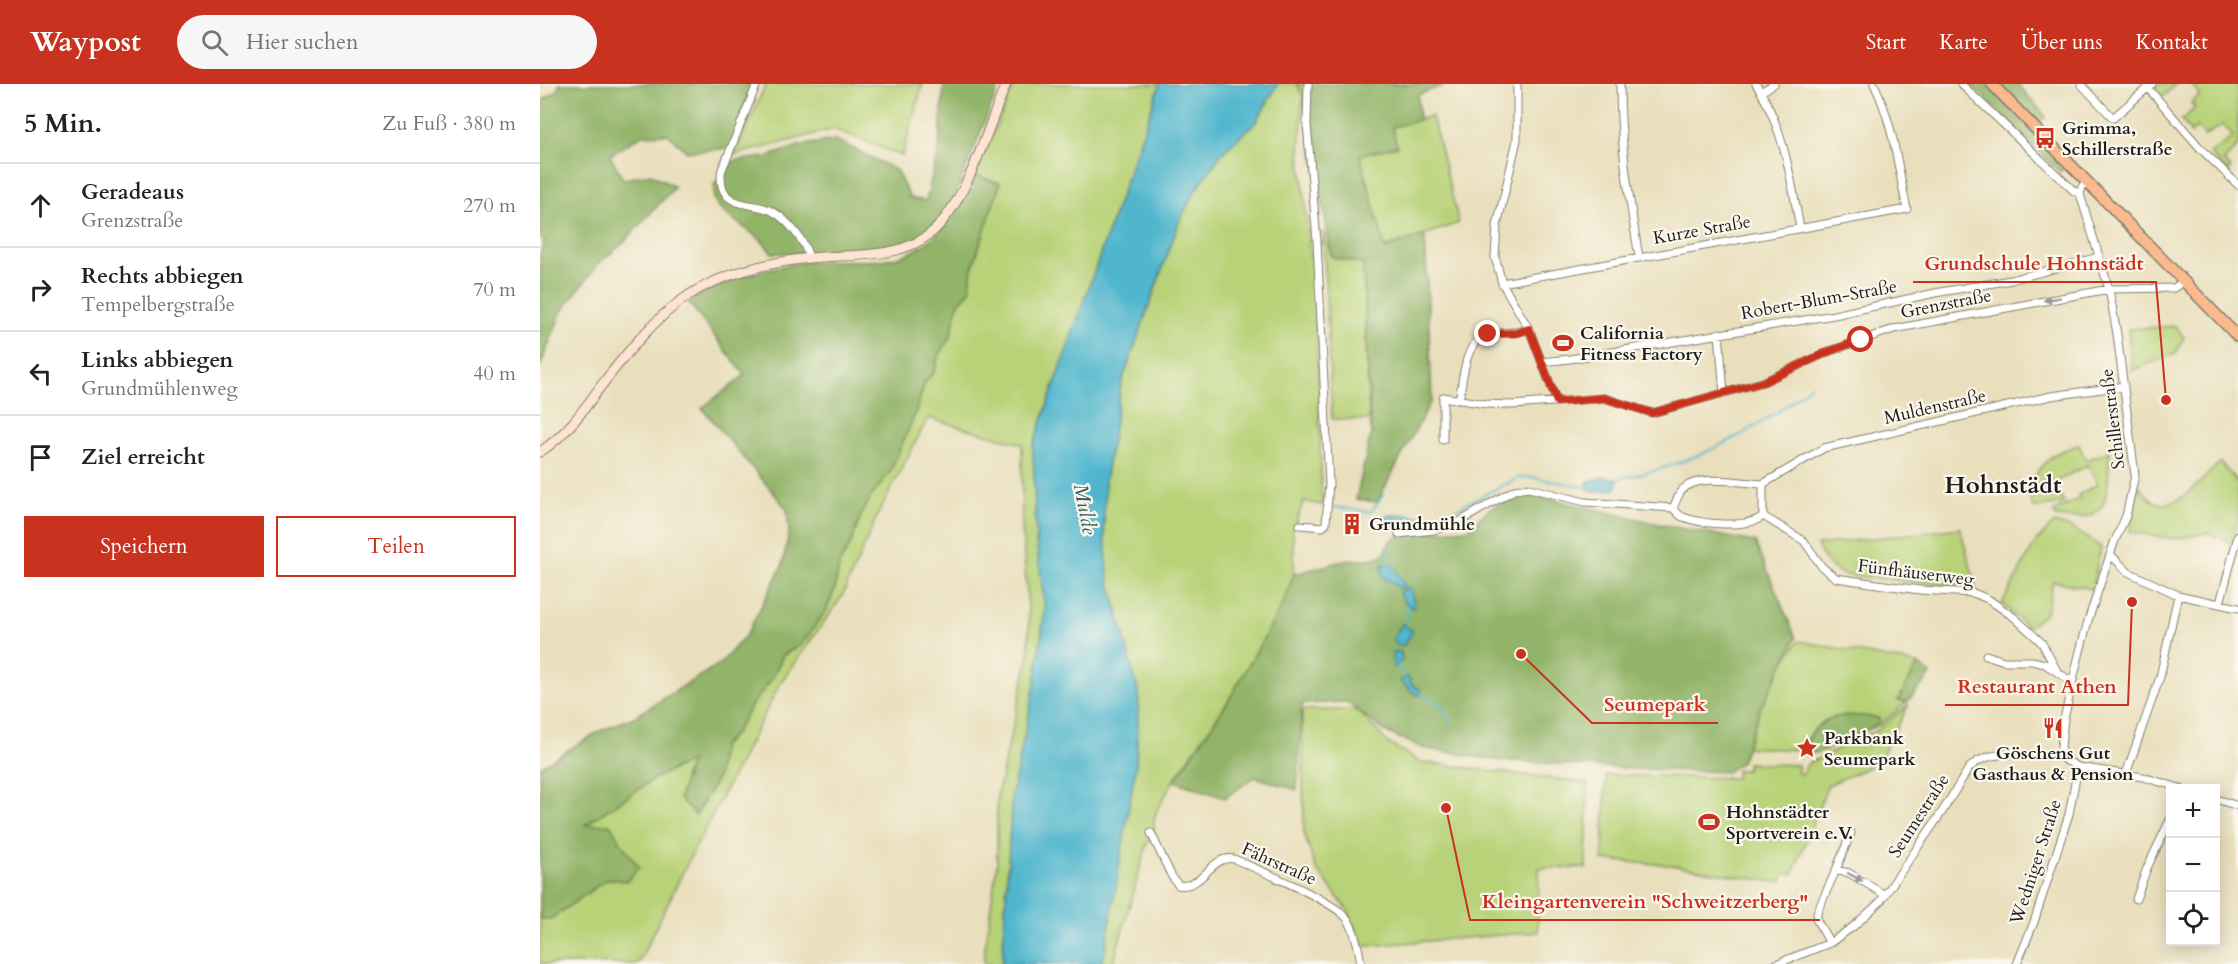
<!DOCTYPE html>
<html lang="de">
<head>
<meta charset="utf-8">
<style>
  body { margin:0; font-family:Cardo,serif; background:#f6f6f6; color:#222 }
  .controls { position:absolute; right:18px; bottom:18px; display:grid; overflow:hidden; border-radius:0px; box-shadow:0 3px 15px #0003 }
  .controls button { width:54px; height:54px; display:grid; place-items:center; padding:0; border:0; border-bottom:2px solid #e0e0e0; background:#fff; color:#222; font:30px sans-serif }
  .stop { position:absolute; width:18px; height:18px; margin:-14px; border:4px solid #c8321e; border-radius:50%; background:#fff }
  .stop.end { background:#c8321e; border-color:#fff; box-shadow:0 2px 6px #0008 }
  .list { margin:0; padding:0; list-style:none }
  h2 { display:flex; justify-content:space-between; align-items:center; height:78px; margin:0; padding:0 24px; font-size:26px }
  h2 small { font-size:20px; font-weight:400; color:#767676 }
  .list li { display:grid; grid-template-columns:39px 1fr auto; gap:18px; align-items:center; box-sizing:border-box; height:84px; padding:0 24px; border-top:2px solid #e0e0e0 }
  .list b { display:block; font-size:22px; white-space:nowrap }
  .list p { margin:0; font-size:20px; white-space:nowrap; color:#767676 }
  .list em { font-size:20px; font-style:normal; color:#767676 }
  .actions { display:flex; gap:12px; padding:18px 24px }
  .actions a { flex:1; padding:14px 0; border:2px solid #c8321e; border-radius:0px; text-align:center; font-size:21px; color:#c8321e }
  .actions .main { background:#c8321e; color:#fff }
  .icon { flex:none; width:33px; height:33px; fill:none; stroke:currentColor; stroke-width:2; stroke-linecap:round; stroke-linejoin:round }
  .map { position:relative; flex:none; width:1698px; height:880px; overflow:hidden }
  header { display:flex; align-items:center; gap:36px; box-sizing:border-box; height:84px; padding:0 30px; background:#c8321e; color:#fff }
  header strong { font-size:28px }
  nav { display:flex; gap:33px; margin-inline-start:auto; font-size:21px }
  .search { width:420px; height:54px; background:#f6f6f6; display:flex; align-items:center; gap:15px; box-sizing:border-box; padding:0 21px; border-radius:33px; color:#767676; font-size:22px }
  main { display:flex }
  aside { flex:1; background:#fff }
  .map>svg:first-child { display:block }
</style>
</head>
<body>
<header>
<strong>Waypost</strong>
<div class="search"><svg class="icon" aria-label="search" viewBox="0 0 24 24"><circle cx="10" cy="10" r="6"/><path d="M15 15l6 6"/></svg>Hier suchen</div>
<nav><a>Start</a><a>Karte</a><a>Über uns</a><a>Kontakt</a></nav>
</header>
<main>
<aside>
<h2>5 Min.<small>Zu Fuß · 380 m</small></h2>
<ul class="list">
<li><svg class="icon" aria-label="ahead" viewBox="0 0 24 24"><path d="M12 20V5M6 11l6-6 6 6"/></svg><div><b>Geradeaus</b><p>Grenzstraße</p></div><em>270 m</em></li>
<li><svg class="icon" aria-label="right" viewBox="0 0 24 24"><path d="M7 20v-9h11M14 6l5 5-5 5"/></svg><div><b>Rechts abbiegen</b><p>Tempelbergstraße</p></div><em>70 m</em></li>
<li><svg class="icon" aria-label="left" viewBox="0 0 24 24"><path d="M17 20v-9H6M10 6l-5 5 5 5"/></svg><div><b>Links abbiegen</b><p>Grundmühlenweg</p></div><em>40 m</em></li>
<li><svg class="icon" aria-label="arrive" viewBox="0 0 24 24"><path d="M6 21V4h12l-3 4 3 4H6"/></svg><div><b>Ziel erreicht</b></div></li>
</ul>
<div class="actions"><a class="main">Speichern</a><a>Teilen</a></div>
</aside>
<div class="map">
<svg width="1698" height="880" viewBox="0 0 1698 880">
  <rect width="100%" height="100%" fill="#fbf7ec"/>
  <filter id="ink" filterUnits="userSpaceOnUse"><feTurbulence type="fractalNoise" baseFrequency=".0167" numOctaves="2"/><feDisplacementMap in="SourceGraphic" scale="12" xChannelSelector="R" yChannelSelector="G"/><feConvolveMatrix kernelMatrix="1 2 1 2 8 2 1 2 1" color-interpolation-filters="sRGB"/></filter>
  <filter id="wash" filterUnits="userSpaceOnUse"><feTurbulence type="fractalNoise" baseFrequency=".008" numOctaves="4" result="noise"/><feDisplacementMap in="SourceGraphic" scale="24" xChannelSelector="R" yChannelSelector="G"/><feGaussianBlur stdDeviation="1.35" result="paint"/><feColorMatrix in="noise" values="0 0 0 0 0 0 0 0 0 0 0 0 0 0 0 0 0 1.4 0 .05"/><feComposite in="paint" operator="in"/></filter>
  <g filter="url(#wash)">
    <rect width="100%" height="100%" fill="#e9dfbc"/>
    <path fill="#b8d277" stroke="#6a774a" stroke-width="1.5" d="M 226,0 L 383,0 L 362,72 L 294,45 L 194,71 Z
      M 475,0 L 620,0 L 493,362 L 496,456 L 505,524 L 495,600 L 472,710 L 462,880 L 444,880 L 444,870 L 457,780 L 457,712 L 489,572 L 489,538 L 482,443 L 482,360 L 388,334 L 338,430 L 302,513 L 241,598 L 145,784 L 98,880 L 0,880 L 0,835 L 11,835 L 67,795 L 99,784 L 83,762 L 44,742 L 117,693 L 152,677 L 144,694 L 156,731 L 177,695 L 182,663 L 195,649 L 211,622 L 233,593 L 243,571 L 261,561 L 287,525 L 295,505 L 299,481 L 311,459 L 322,429 L 332,411 L 349,390 L 375,330 L 385,298 L 394,288 L 398,273 L 411,252 L 418,220 L 430,207 L 431,188 L 460,99 L 434,91 Z
      M 738,0 L 757,0 L 763,12 L 760,68 L 776,230 L 782,421 L 764,417 L 753,445 L 754,490 L 743,520 L 687,619 L 634,696 L 617,726 L 614,736 L 614,750 L 607,760 L 573,880 L 557,880 L 572,817 L 596,681 L 599,610 L 568,492 L 564,441 L 565,397 L 581,300 L 639,138 L 652,112 L 681,70 L 716,38 Z
      M 1616,0 L 1636,0 L 1621,14 L 1615,8 Z
      M 1651,0 L 1671,2 L 1673,0 L 1698,0 L 1698,62 L 1684,77 L 1691,84 L 1688,88 L 1670,70 L 1693,53 L 1683,40 L 1665,52 L 1657,43 L 1651,49 L 1642,36 L 1655,24 L 1651,19 L 1660,11 Z
      M 892,32 L 919,139 L 845,164 L 820,71 L 857,62 L 852,43 Z
      M 783,147 L 792,173 L 823,180 L 829,336 L 792,335 Z
      M 1635,242 L 1644,253 L 1636,270 L 1592,286 L 1588,245 Z
      M 1539,361 L 1546,376 L 1570,367 C 1566,411 1574,440 1516,433 L 1513,428 L 1540,414 L 1538,411 L 1558,400 L 1548,381 L 1513,399 L 1524,419 L 1494,425 C 1482,405 1499,380 1517,369 C 1524,365 1532,363 1539,361 Z
      M 1680,378 L 1698,399 L 1698,434 L 1692,459 L 1668,449 L 1634,455 L 1590,448 L 1599,401 C 1603,407 1608,415 1615,418 C 1638,428 1665,392 1680,378 Z
      M 1514,439 L 1532,444 L 1561,463 L 1552,505 L 1513,497 L 1506,529 L 1488,543 L 1462,520 L 1495,459 Z
      M 1420,444 L 1436,502 L 1404,501 L 1305,491 C 1289,484 1284,476 1277,461 Z
      M 1259,557 L 1378,580 L 1358,617 L 1367,618 L 1340,640 L 1339,635 L 1335,633 C 1296,633 1281,625 1262,666 L 1115,659 L 1238,584 Z
      M 1369,620 L 1341,673 L 1329,683 L 1288,701 L 1253,790 L 1244,790 L 1243,797 L 1234,798 L 1130,781 L 1063,776 L 1066,691 L 1196,694 L 1196,686 L 1207,686 L 1207,679 L 1258,681 L 1258,689 L 1262,691 L 1268,679 L 1336,647 Z
      M 762,626 L 817,626 L 849,660 L 880,678 L 1048,699 L 1046,784 L 999,784 L 998,848 L 826,862 L 821,860 L 809,828 L 776,785 L 764,750 Z"/>
    <path fill="#92b468" stroke="#576842" stroke-width="1.5" d="M 19,0 L 212,0 L 191,64 L 147,68 L 128,50 L 102,51 L 70,71 L 83,95 L 111,90 L 135,103 L 81,161 L 60,178 L 22,227 L 0,282 L 0,170 L 4,157 L 0,154 L 0,18 L 17,7 Z
      M 404,0 L 460,0 L 411,121 L 401,136 L 373,158 L 312,170 L 232,169 L 220,155 L 183,128 L 174,116 L 174,101 L 192,77 L 227,73 L 258,62 L 296,56 L 356,86 L 370,114 L 386,117 L 399,64 Z
      M 757,0 L 907,0 L 878,11 L 879,36 L 852,43 L 857,62 L 820,71 L 845,164 L 885,151 L 892,315 L 837,418 L 816,415 L 831,350 L 823,180 L 792,173 L 763,12 Z
      M 1430,0 L 1446,0 L 1525,83 L 1520,88 Z
      M 1460,0 L 1478,0 L 1506,33 L 1497,40 Z
      M 434,91 L 460,99 L 431,188 L 430,207 L 418,220 L 411,252 L 398,273 L 394,288 L 385,298 L 375,330 L 349,390 L 332,411 L 322,429 L 311,459 L 299,481 L 295,505 L 287,525 L 261,561 L 243,571 L 233,593 L 211,622 L 195,649 L 182,662 L 177,695 L 155,731 L 139,714 L 151,677 L 117,693 L 45,741 L 70,740 L 83,762 L 99,783 L 87,797 L 67,795 L 11,835 L 0,835 L 0,683 L 60,647 L 94,633 L 181,579 L 207,550 L 243,480 L 249,447 L 247,425 L 162,324 L 205,291 L 148,218 C 187,194 237,179 282,177 C 302,176 322,178 342,176 C 392,171 415,132 434,91 Z
      M 984,409 L 1123,441 L 1215,458 L 1256,554 L 1221,623 L 1201,678 L 1187,688 L 1095,685 L 955,676 L 883,664 L 846,648 L 806,618 L 762,620 L 757,706 L 715,693 L 685,714 L 634,697 L 687,619 L 743,520 L 754,490 L 803,477 L 837,474 L 846,468 L 849,458 L 864,449 L 929,445 L 949,425 Z
      M 1378,580 L 1391,591 L 1367,618 L 1358,617 Z
      M 1307,631 L 1335,633 L 1339,635 L 1340,640 L 1283,667 L 1266,671 C 1267,646 1282,634 1307,631 Z"/>
    <path fill="#4fb6cd" stroke="#366974" stroke-width="1.5" d="M 620,0 L 738,0 L 716,38 L 681,70 L 652,112 L 639,138 L 581,300 L 565,397 L 564,441 L 568,492 L 599,610 L 596,681 L 565,868 L 561,880 L 462,880 L 472,710 L 495,600 L 505,524 L 496,456 L 493,362 Z
      M 1062,393 L 1076,395 L 1078,397 L 1077,403 L 1073,406 C 1063,405 1054,412 1046,403 L 1048,397 Z
      M 868,430 L 875,433 L 900,431 L 901,434 L 876,442 L 847,445 L 843,432 Z
      M 842,480 L 853,481 L 865,502 L 861,505 L 842,492 Z
      M 870,503 L 875,522 L 872,524 L 864,517 L 859,509 Z
      M 862,540 L 873,547 L 864,561 L 857,561 L 853,555 Z
      M 852,568 L 861,568 L 862,576 L 855,583 L 853,583 Z
      M 867,592 L 873,602 L 881,606 L 880,611 L 875,610 L 860,597 Z"/>
    <g fill="none" stroke-linecap="round" stroke-linejoin="round">
      <path stroke="#4fb6cd" stroke-width="2" d="M 1078,397 L 1080,394 C 1148,383 1220,347 1271,301
        M 794,423 L 831,428 L 843,411
        M 900,433 L 978,394 L 991,393 L 1046,403
        M 849,482 L 849,463
        M 865,545 L 868,522
        M 857,579 L 862,590
        M 879,608 L 902,622 L 910,638"/>
    </g>
  </g>
  <g filter="url(#ink)">
    <g fill="none" stroke-linecap="round" stroke-linejoin="round">
      <defs>
        <path id="street" d="M 217,0 C 207,24 197,49 187,74 C 185,79 181,85 181,91 C 180,127 214,117 232,127 C 248,136 265,157 269,174
          M 977,0 L 977,56 L 957,142 L 955,173 L 962,199 L 989,245 L 1017,318
          M 1080,0 C 1080,61 1089,113 1099,173
          M 1216,0 L 1221,8 L 1234,0
          M 1421,0 L 1534,107 L 1540,110
          M 1541,0 L 1573,34 L 1612,0
          M 1608,4 L 1661,65 L 1698,101
          M 1221,8 C 1245,51 1251,96 1260,144
          M 962,199 L 1367,125 C 1358,84 1353,38 1334,0
          M 1179,249 L 1184,310
          M 1002,278 L 1030,275 L 1294,231 L 1395,209 L 1471,196 L 1559,173
          M 919,316 C 923,297 924,256 948,250 C 963,247 974,251 989,245
          M 903,356 L 903,313 L 946,320 L 972,321 L 1064,314 L 1112,329 L 1223,298 L 1290,267 L 1354,245 L 1569,205 L 1634,204 L 1642,198
          M 1133,424 C 1136,418 1138,411 1142,406 C 1158,389 1201,399 1223,400
          M 1223,432 L 1264,457 L 1282,483 L 1296,494 L 1379,506 L 1433,509 L 1448,515 L 1475,534 L 1502,559 L 1517,587
          M 760,441 L 783,443 L 786,439 L 789,399 L 777,157 L 767,40 L 768,0
          M 859,450 L 894,446 L 919,438 L 974,406 L 989,404 L 1045,418 L 1133,424 C 1136,427 1139,432 1143,433 C 1161,440 1207,445 1223,432 L 1223,400 L 1284,364 L 1511,312 L 1584,302
          M 1571,471 L 1588,488 L 1638,511 L 1698,524
          M 1680,519 L 1698,452
          M 1446,571 L 1464,577 L 1492,577 L 1505,580 L 1532,598
          M 1520,673 L 1524,635 L 1537,579 L 1548,537 L 1574,459 L 1586,432 L 1595,391 L 1577,250 L 1569,205 L 1540,110 L 1542,103 L 1546,98
          M 1586,690 L 1620,593 L 1638,511
          M 1676,715 L 1698,722
          M 611,749 L 631,791 L 638,801 C 664,806 670,770 694,775 C 716,785 798,818 808,836 C 816,849 819,866 821,880
          M 1296,786 L 1311,749
          M 1596,815 L 1607,784 L 1630,736
          M 1290,859 L 1276,835 L 1278,826 L 1296,786 L 1309,789 L 1345,811
          M 1236,880 L 1290,859 L 1314,842 L 1340,818 L 1402,728 L 1429,684 L 1438,677 L 1451,672 L 1467,670 L 1520,673 L 1538,683 L 1603,693 L 1640,704
          M 1477,880 L 1494,838 L 1529,730 L 1538,683"/>
        <path id="secondary" d="M 0,368 C 26,351 43,327 61,302 C 86,270 114,234 149,211 C 183,189 230,178 270,174 C 314,169 369,178 401,139 C 431,104 448,43 466,0"/>
        <path id="primary" d="M 1452,0 L 1698,253"/>
      </defs>
      <use href="#street" stroke="#827e6c" stroke-width="9"/>
      <use href="#secondary" stroke="#827e6c" stroke-width="11"/>
      <use href="#primary" stroke="#827e6c" stroke-width="13"/>
      <use href="#street" stroke="#fff" stroke-width="7"/>
      <use href="#secondary" stroke="#fde3d1" stroke-width="9"/>
      <use href="#primary" stroke="#fbba8d" stroke-width="10"/>
    </g>
    <defs><path id="oneway-solid" d="M-6-.8H1V-3.2L6.5 0L1 3.2V.8H-6Z" transform="scale(1.5)"/></defs>
    <g fill="#999">
      <use href="#oneway-solid" transform="translate(1512 215) rotate(170)"/>
      <use href="#oneway-solid" transform="translate(1315 793) rotate(28)"/>
    </g>
  </g>
  <g fill="none" stroke-linecap="round" stroke-linejoin="round" filter="url(#ink)">
    <path stroke="#c8321e" stroke-width="8" d="M 948,250 L 977,249 L 989,245 L 1017,318 L 1064,314 L 1112,329 L 1223,298 L 1290,267 L 1321,256"/>
  </g>
  <defs>
    <symbol id="bus-bare" viewBox="-9 -9 18 18"><path d="M-5-6H5V4H4V6H2V4H-2V6H-4V4H-5ZM-3.5-4V0h7V-4ZM-3.5 1.2v1.5H-2V1.2ZM2 1.2v1.5H3.5V1.2Z" fill="#c8321e" stroke="#fbf7ec" stroke-width="2.5" paint-order="stroke"/></symbol>
    <symbol id="stadium-bare" viewBox="-9 -9 18 18"><path d="M0-5a6.5 5 0 1 0 0 10a6.5 5 0 1 0 0-10ZM-3.5-1.8h7v3.6h-7Z" fill="#c8321e" stroke="#fbf7ec" stroke-width="2.5" paint-order="stroke"/></symbol>
    <symbol id="building-bare" viewBox="-9 -9 18 18"><path d="M-4-6H4V6H1V3H-1V6H-4ZM-2.5-4.3h1.7v1.8h-1.7ZM.8-4.3h1.7v1.8H.8ZM-2.5-1h1.7V.8h-1.7ZM.8-1h1.7V.8H.8Z" fill="#c8321e" stroke="#fbf7ec" stroke-width="2.5" paint-order="stroke"/></symbol>
    <symbol id="restaurant-bare" viewBox="-9 -9 18 18"><path d="M-5-6h1v4h1v-4h1v4h1v-4h1v5L-1.5 .5V6h-2V.5L-5-1ZM5-6V6H3V1.5H1.5Q1.5-4 5-6Z" fill="#c8321e" stroke="#fbf7ec" stroke-width="2.5" paint-order="stroke"/></symbol>
    <symbol id="sight-bare" viewBox="-9 -9 18 18"><path d="M0-6L1.8-2.2L6-1.7L2.9 1.2L3.7 5.4L0 3.3L-3.7 5.4L-2.9 1.2L-6-1.7L-1.8-2.2Z" fill="#c8321e" stroke="#fbf7ec" stroke-width="2.5" paint-order="stroke"/></symbol>
  </defs>
  <g fill-rule="evenodd">
    <use href="#bus-bare" x="1490" y="39" width="30" height="30"/>
    <use href="#stadium-bare" x="1008" y="244" width="30" height="30"/>
    <use href="#building-bare" x="797" y="425" width="30" height="30"/>
    <use href="#restaurant-bare" x="1498" y="629" width="30" height="30"/>
    <use href="#sight-bare" x="1252" y="649" width="30" height="30"/>
    <use href="#stadium-bare" x="1154" y="723" width="30" height="30"/>
  </g>
  <g text-anchor="middle" dominant-baseline="central" stroke-width="4.5" stroke-linejoin="round" paint-order="stroke">
    <g font-size="18" font-weight="bold" fill="#1c1c1c" stroke="#fbf7ec" text-anchor="start">
      <text x="1522" y="44">Grimma,<tspan x="1522" dy="21">Schillerstraße</tspan></text>
      <text x="1040" y="249">California<tspan x="1040" dy="21">Fitness Factory</tspan></text>
      <text x="829" y="440">Grundmühle</text>
      <text x="1284" y="654">Parkbank<tspan x="1284" dy="21">Seumepark</tspan></text>
      <text x="1513" y="669" text-anchor="middle">Göschens Gut<tspan x="1513" dy="21">Gasthaus &amp; Pension</tspan></text>
      <text x="1186" y="728">Hohnstädter<tspan x="1186" dy="21">Sportverein e.V.</tspan></text>
    </g>
    <g font-size="18" fill="#1c1c1c" stroke="#fbf7ec">
      <text transform="translate(1162 146) rotate(-10)">Kurze Straße</text>
      <text transform="translate(1279 216) rotate(-10)">Robert-Blum-Straße</text>
      <text transform="translate(1406 220) rotate(-11)">Grenzstraße</text>
      <text transform="translate(1395 323) rotate(-13)">Muldenstraße</text>
      <text transform="translate(1573 335) rotate(-97)">Schillerstraße</text>
      <text transform="translate(1376 489) rotate(7)">Fünfhäuserweg</text>
      <text transform="translate(1379 732) rotate(-57)">Seumestraße</text>
      <text transform="translate(1496 778) rotate(-72)">Wedniger Straße</text>
      <text transform="translate(739 780) rotate(24)">Fährstraße</text>
    </g>
    <g font-size="20" font-style="italic" fill="#305a63" stroke="#fbf7ec">
      <text transform="translate(545 425) rotate(79)">Mulde</text>
    </g>
    <g font-size="24" font-weight="bold" fill="#1c1c1c" stroke="#fbf7ec">
      <text x="1463" y="401">Hohnstädt</text>
    </g>
  </g>
  <path fill="none" stroke="#c8321e" stroke-width="2" d="M1626 316L1616 198H1373M1592 518L1588 621H1405M981 570L1052 639H1178M906 724L930 836H1280"/>
  <g fill="#c8321e" stroke="#fbf7ec" stroke-width="2">
    <circle cx="1626" cy="316" r="6"/>
    <circle cx="1592" cy="518" r="6"/>
    <circle cx="981" cy="570" r="6"/>
    <circle cx="906" cy="724" r="6"/>
  </g>
  <g font-size="20" text-anchor="middle" font-weight="bold" fill="#c8321e" stroke="#fbf7ec" stroke-width="4.5" stroke-linejoin="round" paint-order="stroke">
    <text x="1494" y="186">Grundschule Hohnstädt</text>
    <text x="1497" y="609">Restaurant Athen</text>
    <text x="1115" y="627">Seumepark</text>
    <text x="1105" y="824">Kleingartenverein "Schweitzerberg"</text>
  </g>
</svg>
<div class="controls">
<button>+</button>
<button>−</button>
<button><svg class="icon" aria-label="locate" viewBox="0 0 24 24"><circle cx="12" cy="12" r="6"/><path d="M12 2v4M12 18v4M2 12h4M18 12h4"/></svg></button>
</div>
<div class="stop" style="left:1321px;top:256px"></div>
<div class="stop end" style="left:948px;top:250px"></div>
</div>
</main>
</body>
</html>
